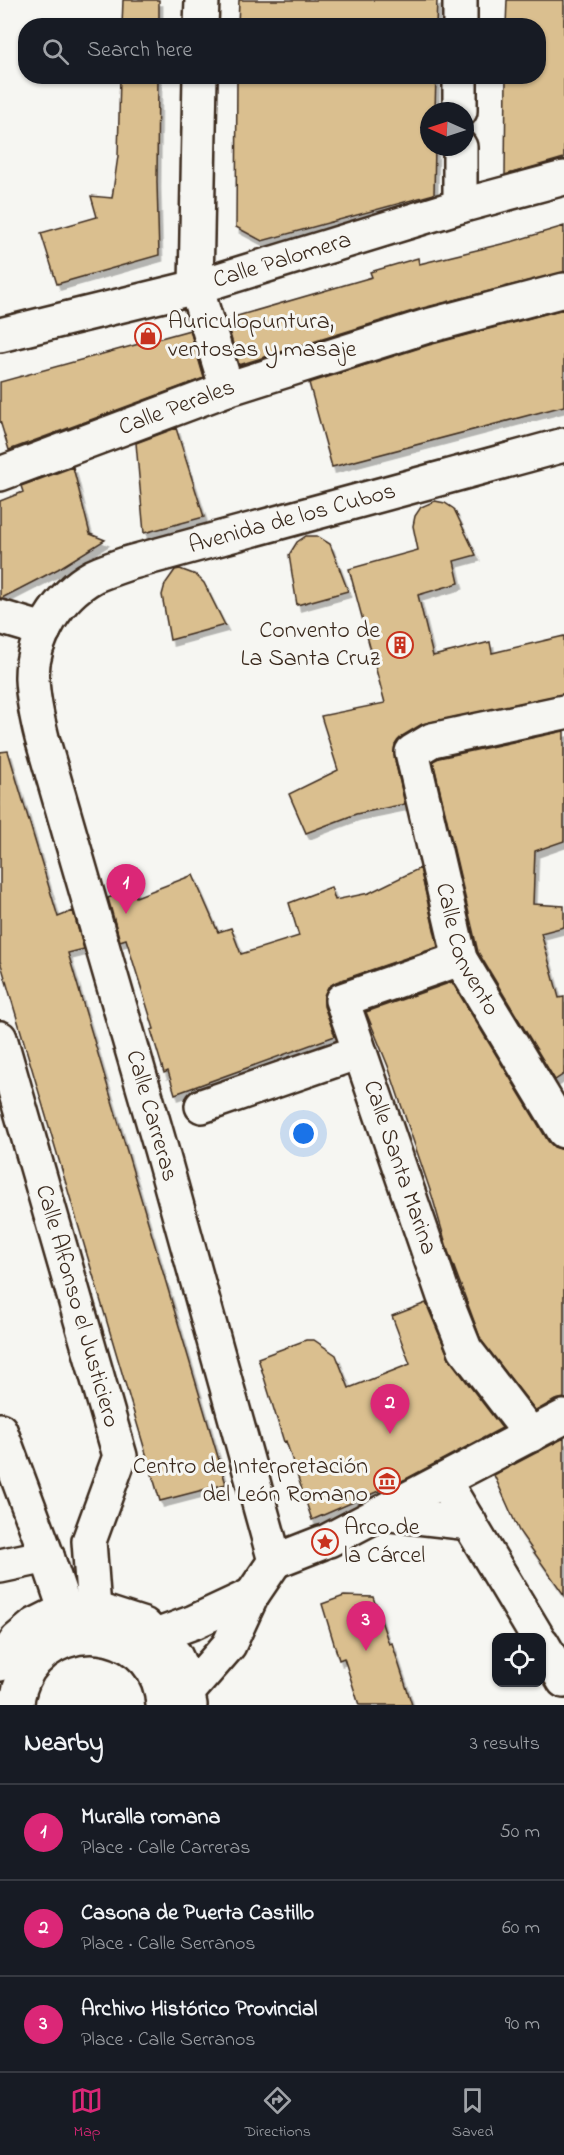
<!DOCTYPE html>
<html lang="en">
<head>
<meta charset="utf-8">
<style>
  body { margin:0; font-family:"Indie Flower",sans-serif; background:#242831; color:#f1f3f6 }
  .controls { position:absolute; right:18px; bottom:18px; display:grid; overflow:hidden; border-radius:12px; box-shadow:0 2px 4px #0004 }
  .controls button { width:54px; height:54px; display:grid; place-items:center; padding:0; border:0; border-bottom:2px solid #363941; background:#171b24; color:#f1f3f6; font:30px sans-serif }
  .compass { position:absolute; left:420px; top:102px; width:54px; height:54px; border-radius:50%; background:#171b24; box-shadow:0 2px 4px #0004; rotate:273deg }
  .you { position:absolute; left:304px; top:1134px; width:21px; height:21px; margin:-15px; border:4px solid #fff; border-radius:50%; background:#1a73e8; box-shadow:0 0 0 9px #1a73e833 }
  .badge { display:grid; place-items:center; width:39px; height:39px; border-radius:50%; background:#db2777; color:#fff; font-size:20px; font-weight:700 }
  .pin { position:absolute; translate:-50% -50px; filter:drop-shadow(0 2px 3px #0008) }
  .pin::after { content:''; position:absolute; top:32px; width:21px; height:18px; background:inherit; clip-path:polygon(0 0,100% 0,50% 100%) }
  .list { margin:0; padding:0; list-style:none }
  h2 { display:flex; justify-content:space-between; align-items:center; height:78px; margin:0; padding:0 24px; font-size:26px }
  h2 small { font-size:20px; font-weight:400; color:#9ea1a6 }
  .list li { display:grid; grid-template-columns:39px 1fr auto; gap:18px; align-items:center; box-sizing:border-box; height:96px; padding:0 24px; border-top:2px solid #363941 }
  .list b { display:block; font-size:22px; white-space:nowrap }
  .list p { margin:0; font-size:20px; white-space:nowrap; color:#9ea1a6 }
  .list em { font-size:20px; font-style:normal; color:#9ea1a6 }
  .icon { flex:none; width:33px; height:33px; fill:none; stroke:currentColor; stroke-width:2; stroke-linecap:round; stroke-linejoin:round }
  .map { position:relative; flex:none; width:564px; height:1705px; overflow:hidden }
  .search { position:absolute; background:#171b24; box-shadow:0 2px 4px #0004; left:18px; right:18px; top:18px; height:66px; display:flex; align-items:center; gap:15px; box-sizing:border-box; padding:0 21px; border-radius:24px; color:#9ea1a6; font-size:22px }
  .sheet { height:366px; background:#171b24 }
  nav { display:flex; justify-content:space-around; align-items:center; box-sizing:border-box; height:84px; border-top:2px solid #363941; background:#171b24; font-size:16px; color:#9ea1a6 }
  nav a { display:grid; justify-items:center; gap:3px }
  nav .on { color:#db2777 }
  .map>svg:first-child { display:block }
</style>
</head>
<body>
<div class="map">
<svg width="564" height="1705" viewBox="0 0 564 1705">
  <defs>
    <filter id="shadow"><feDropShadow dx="3.5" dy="6" stdDeviation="0" flood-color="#0004"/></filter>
  </defs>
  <rect width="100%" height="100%" fill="#f6f6f2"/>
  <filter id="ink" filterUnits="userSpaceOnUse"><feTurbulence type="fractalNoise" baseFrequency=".0167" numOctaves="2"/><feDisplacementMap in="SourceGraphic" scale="12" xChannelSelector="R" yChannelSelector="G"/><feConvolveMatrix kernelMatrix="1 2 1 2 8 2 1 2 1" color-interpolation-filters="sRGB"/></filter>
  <g filter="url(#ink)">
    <path fill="#dabf8f" stroke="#3b2a1e" stroke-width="1.5" filter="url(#shadow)" d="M 123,0 L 159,0 L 159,26 L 122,26 Z
      M 239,0 L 437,0 L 436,26 L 238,26 Z
      M 507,0 L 564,0 L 564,158 L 505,175 L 506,76 L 538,76 L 538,26 L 506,26 Z
      M 120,76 L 158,76 L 157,182 L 159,255 L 57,284 L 41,233 L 97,217 L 91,196 L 112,198 L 118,156 Z
      M 237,76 L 436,76 L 435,111 L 429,111 L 429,147 L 435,147 L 434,194 L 262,241 L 236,227 Z
      M 564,226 L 564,272 L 419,309 L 239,365 L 226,320 L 227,319 L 372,277 L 370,272 L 418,258 L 419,264 L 514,241 Z
      M 564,309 L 564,406 L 332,467 L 309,383 L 429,345 Z
      M 190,330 L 204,378 L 9,450 L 0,421 L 0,382 Z
      M 176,428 L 204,517 L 144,533 L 136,443 Z
      M 73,467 L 90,534 L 105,540 L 58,569 L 0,599 L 0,501 L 23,492 L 21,486 Z
      M 435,501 L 445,503 L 454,509 L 476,555 L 454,561 L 459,583 L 418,595 L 433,656 L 490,642 L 492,653 L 564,636 L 564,694 L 422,724 L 402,736 L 395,745 L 394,756 L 405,804 L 356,814 L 306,833 L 289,794 L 338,770 L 321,716 L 385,703 L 349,569 L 418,550 L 413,526 L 415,516 L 421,507 Z
      M 306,536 L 317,536 L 330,544 L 348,591 L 297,605 L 289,555 L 297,542 Z
      M 180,569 L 196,575 L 204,583 L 225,625 L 170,640 L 162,595 L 165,584 L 175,570 Z
      M 564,731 L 564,841 L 535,851 L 533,904 L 564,906 L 564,927 L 541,933 L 559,998 L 564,997 L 564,1074 L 555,1080 L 478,952 L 433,761 L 439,758 Z
      M 8,751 L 58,917 L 73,911 L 84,949 L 68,953 L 226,1484 L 160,1501 L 0,961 L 0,752 Z
      M 420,868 L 438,947 L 336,982 L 328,987 L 324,996 L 324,1006 L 335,1036 L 175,1094 L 168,1071 L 164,1073 L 151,1030 L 154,1029 L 126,939 L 120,941 L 108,898 L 134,888 L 136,897 L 193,875 L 218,932 L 231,928 L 241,954 L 299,936 L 289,903 L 331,887 L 335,900 L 369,893 Z
      M 452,982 L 548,1141 L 554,1147 L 564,1150 L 564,1398 L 555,1400 L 536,1411 L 481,1340 L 448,1251 L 432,1196 L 388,1066 L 366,1012 Z
      M 426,1303 L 450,1360 L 502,1428 L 406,1479 L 312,1520 L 286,1441 L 284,1442 L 258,1358 L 306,1340 L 314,1340 L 336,1355 L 349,1388 L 410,1364 L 392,1316 Z
      M 564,1438 L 564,1595 L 519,1531 L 494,1475 Z
      M 344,1596 L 373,1597 L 389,1644 L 392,1643 L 412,1705 L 359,1705 L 344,1658 L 339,1660 L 322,1604 Z"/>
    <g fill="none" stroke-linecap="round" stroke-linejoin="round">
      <defs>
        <g id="minor">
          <path d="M 201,26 L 202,0"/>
          <path d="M 460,26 L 460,0"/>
          <path d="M 200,76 L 196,287 L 227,389"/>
          <path d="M 460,111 L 460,76"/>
          <path d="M 460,206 L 460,147"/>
          <path id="s1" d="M 0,335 L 196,287 L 460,206 L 564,178"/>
          <path id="s2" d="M 0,474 L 227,389 L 424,327 L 564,290"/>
          <path d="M 0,617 L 44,630"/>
          <path id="s3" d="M 564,712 L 432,740 L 412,752 L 460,959 L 564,1131"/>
          <path id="s4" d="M 460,959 L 342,1000 L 443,1294 L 465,1349 L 531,1435"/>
          <path id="s5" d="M 0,1038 L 120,1456 L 89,1541 L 94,1609"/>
          <path d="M 202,1106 L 359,1052"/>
          <path d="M 0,1430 L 47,1556 L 66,1612"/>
          <path d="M 444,1481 L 538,1638"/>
          <path d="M 382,1513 L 470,1523"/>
          <path d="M 329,1540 L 564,1417"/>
          <path d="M 275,1561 L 321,1543"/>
          <path d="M 0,1566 L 47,1556"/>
          <path d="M 156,1636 L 194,1622 L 252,1595"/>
          <path d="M 542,1643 L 564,1681"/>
          <path d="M 0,1664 L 17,1640 L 35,1625 L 55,1615 L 66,1612 L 94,1609 L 144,1625 L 175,1655 L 183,1672 L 190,1705"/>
          <path id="s6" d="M 188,1692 L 229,1645 L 252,1595 L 275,1561 L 161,1149 L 42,738 C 37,718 33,700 32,679 C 31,639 59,595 94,576 C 105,571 117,567 129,563 L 564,445"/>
          <path d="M 17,1705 C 17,1693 22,1681 28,1670 C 67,1612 160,1633 163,1705"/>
        </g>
      </defs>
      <use href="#minor" stroke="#3b2a1e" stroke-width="38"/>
      <use href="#minor" stroke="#f6f6f2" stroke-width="33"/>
    </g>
  </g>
  <defs>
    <symbol id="shop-ring" viewBox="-11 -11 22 22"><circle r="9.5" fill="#f6f6f2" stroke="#c8321e" stroke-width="1.5"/><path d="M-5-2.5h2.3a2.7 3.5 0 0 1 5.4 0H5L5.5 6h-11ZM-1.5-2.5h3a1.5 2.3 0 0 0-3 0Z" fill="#c8321e"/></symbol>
    <symbol id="building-ring" viewBox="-11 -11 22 22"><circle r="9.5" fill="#f6f6f2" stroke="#c8321e" stroke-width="1.5"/><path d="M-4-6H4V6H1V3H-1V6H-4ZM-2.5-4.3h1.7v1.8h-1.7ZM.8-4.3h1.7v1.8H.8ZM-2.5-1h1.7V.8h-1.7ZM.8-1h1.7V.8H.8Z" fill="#c8321e"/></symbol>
    <symbol id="museum-ring" viewBox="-11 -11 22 22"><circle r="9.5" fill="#f6f6f2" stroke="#c8321e" stroke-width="1.5"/><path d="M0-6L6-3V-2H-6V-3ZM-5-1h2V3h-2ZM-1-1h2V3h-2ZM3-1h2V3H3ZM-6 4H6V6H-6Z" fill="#c8321e"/></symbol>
    <symbol id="sight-ring" viewBox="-11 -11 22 22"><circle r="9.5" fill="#f6f6f2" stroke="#c8321e" stroke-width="1.5"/><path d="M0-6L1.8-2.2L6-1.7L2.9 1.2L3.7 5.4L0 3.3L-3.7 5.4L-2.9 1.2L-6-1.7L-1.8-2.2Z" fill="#c8321e"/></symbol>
  </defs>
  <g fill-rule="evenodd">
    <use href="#shop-ring" x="133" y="321" width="30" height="30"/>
    <use href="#building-ring" x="385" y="630" width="30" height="30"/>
    <use href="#museum-ring" x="372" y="1466" width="30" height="30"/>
    <use href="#sight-ring" x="310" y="1527" width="30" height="30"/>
  </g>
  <g text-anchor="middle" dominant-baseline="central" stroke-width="6" stroke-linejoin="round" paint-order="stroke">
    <g font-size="24" fill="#3b2a1e" stroke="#f6f6f2">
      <text stroke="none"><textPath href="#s1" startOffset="292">Calle Palomera</textPath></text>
      <text stroke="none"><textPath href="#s2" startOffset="189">Calle Perales</textPath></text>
      <text stroke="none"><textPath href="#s6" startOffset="1406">Avenida de los Cubos</textPath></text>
      <text stroke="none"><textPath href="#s3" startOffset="364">Calle Convento</textPath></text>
      <text transform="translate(151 1116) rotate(74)">Calle Carreras</text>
      <text stroke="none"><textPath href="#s4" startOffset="302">Calle Santa Marina</textPath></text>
      <text stroke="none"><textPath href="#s5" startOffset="279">Calle Alfonso el Justiciero</textPath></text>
    </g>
    <g font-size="24" fill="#3b2a1e" stroke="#f6f6f2" text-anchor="start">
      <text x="168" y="322">Auriculopuntura,<tspan x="168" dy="28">ventosas y masaje</tspan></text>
      <text x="380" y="631" text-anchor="end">Convento de<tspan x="380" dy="28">La Santa Cruz</tspan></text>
      <text x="368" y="1467" text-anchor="end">Centro de Interpretación<tspan x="368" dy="28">del León Romano</tspan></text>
      <text x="344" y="1528">Arco de<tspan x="344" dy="28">la Cárcel</tspan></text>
    </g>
  </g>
</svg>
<div class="controls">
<button><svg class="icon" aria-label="locate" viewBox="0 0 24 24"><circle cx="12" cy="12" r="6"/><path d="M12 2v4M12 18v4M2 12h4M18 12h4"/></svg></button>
</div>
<svg class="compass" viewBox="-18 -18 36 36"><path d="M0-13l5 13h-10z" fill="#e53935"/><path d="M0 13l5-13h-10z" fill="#9ea1a6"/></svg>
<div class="you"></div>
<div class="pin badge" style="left:126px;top:914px">1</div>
<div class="pin badge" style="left:390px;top:1434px">2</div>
<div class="pin badge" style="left:366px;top:1651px">3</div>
<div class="search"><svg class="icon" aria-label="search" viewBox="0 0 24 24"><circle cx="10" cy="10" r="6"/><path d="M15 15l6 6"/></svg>Search here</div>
</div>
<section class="sheet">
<h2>Nearby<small>3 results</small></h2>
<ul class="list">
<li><span class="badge">1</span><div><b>Muralla romana</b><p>Place · Calle Carreras</p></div><em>50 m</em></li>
<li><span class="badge">2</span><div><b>Casona de Puerta Castillo</b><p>Place · Calle Serranos</p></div><em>60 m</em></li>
<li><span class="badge">3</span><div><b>Archivo Histórico Provincial</b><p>Place · Calle Serranos</p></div><em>90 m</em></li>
</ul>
</section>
<nav>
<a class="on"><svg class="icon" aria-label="map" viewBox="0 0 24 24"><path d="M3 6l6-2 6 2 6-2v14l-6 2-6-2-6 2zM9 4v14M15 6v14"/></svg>Map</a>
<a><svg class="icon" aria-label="directions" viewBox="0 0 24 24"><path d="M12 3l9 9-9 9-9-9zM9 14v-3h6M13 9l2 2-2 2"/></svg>Directions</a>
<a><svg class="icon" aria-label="saved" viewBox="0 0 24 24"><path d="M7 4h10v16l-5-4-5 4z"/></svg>Saved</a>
</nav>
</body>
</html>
